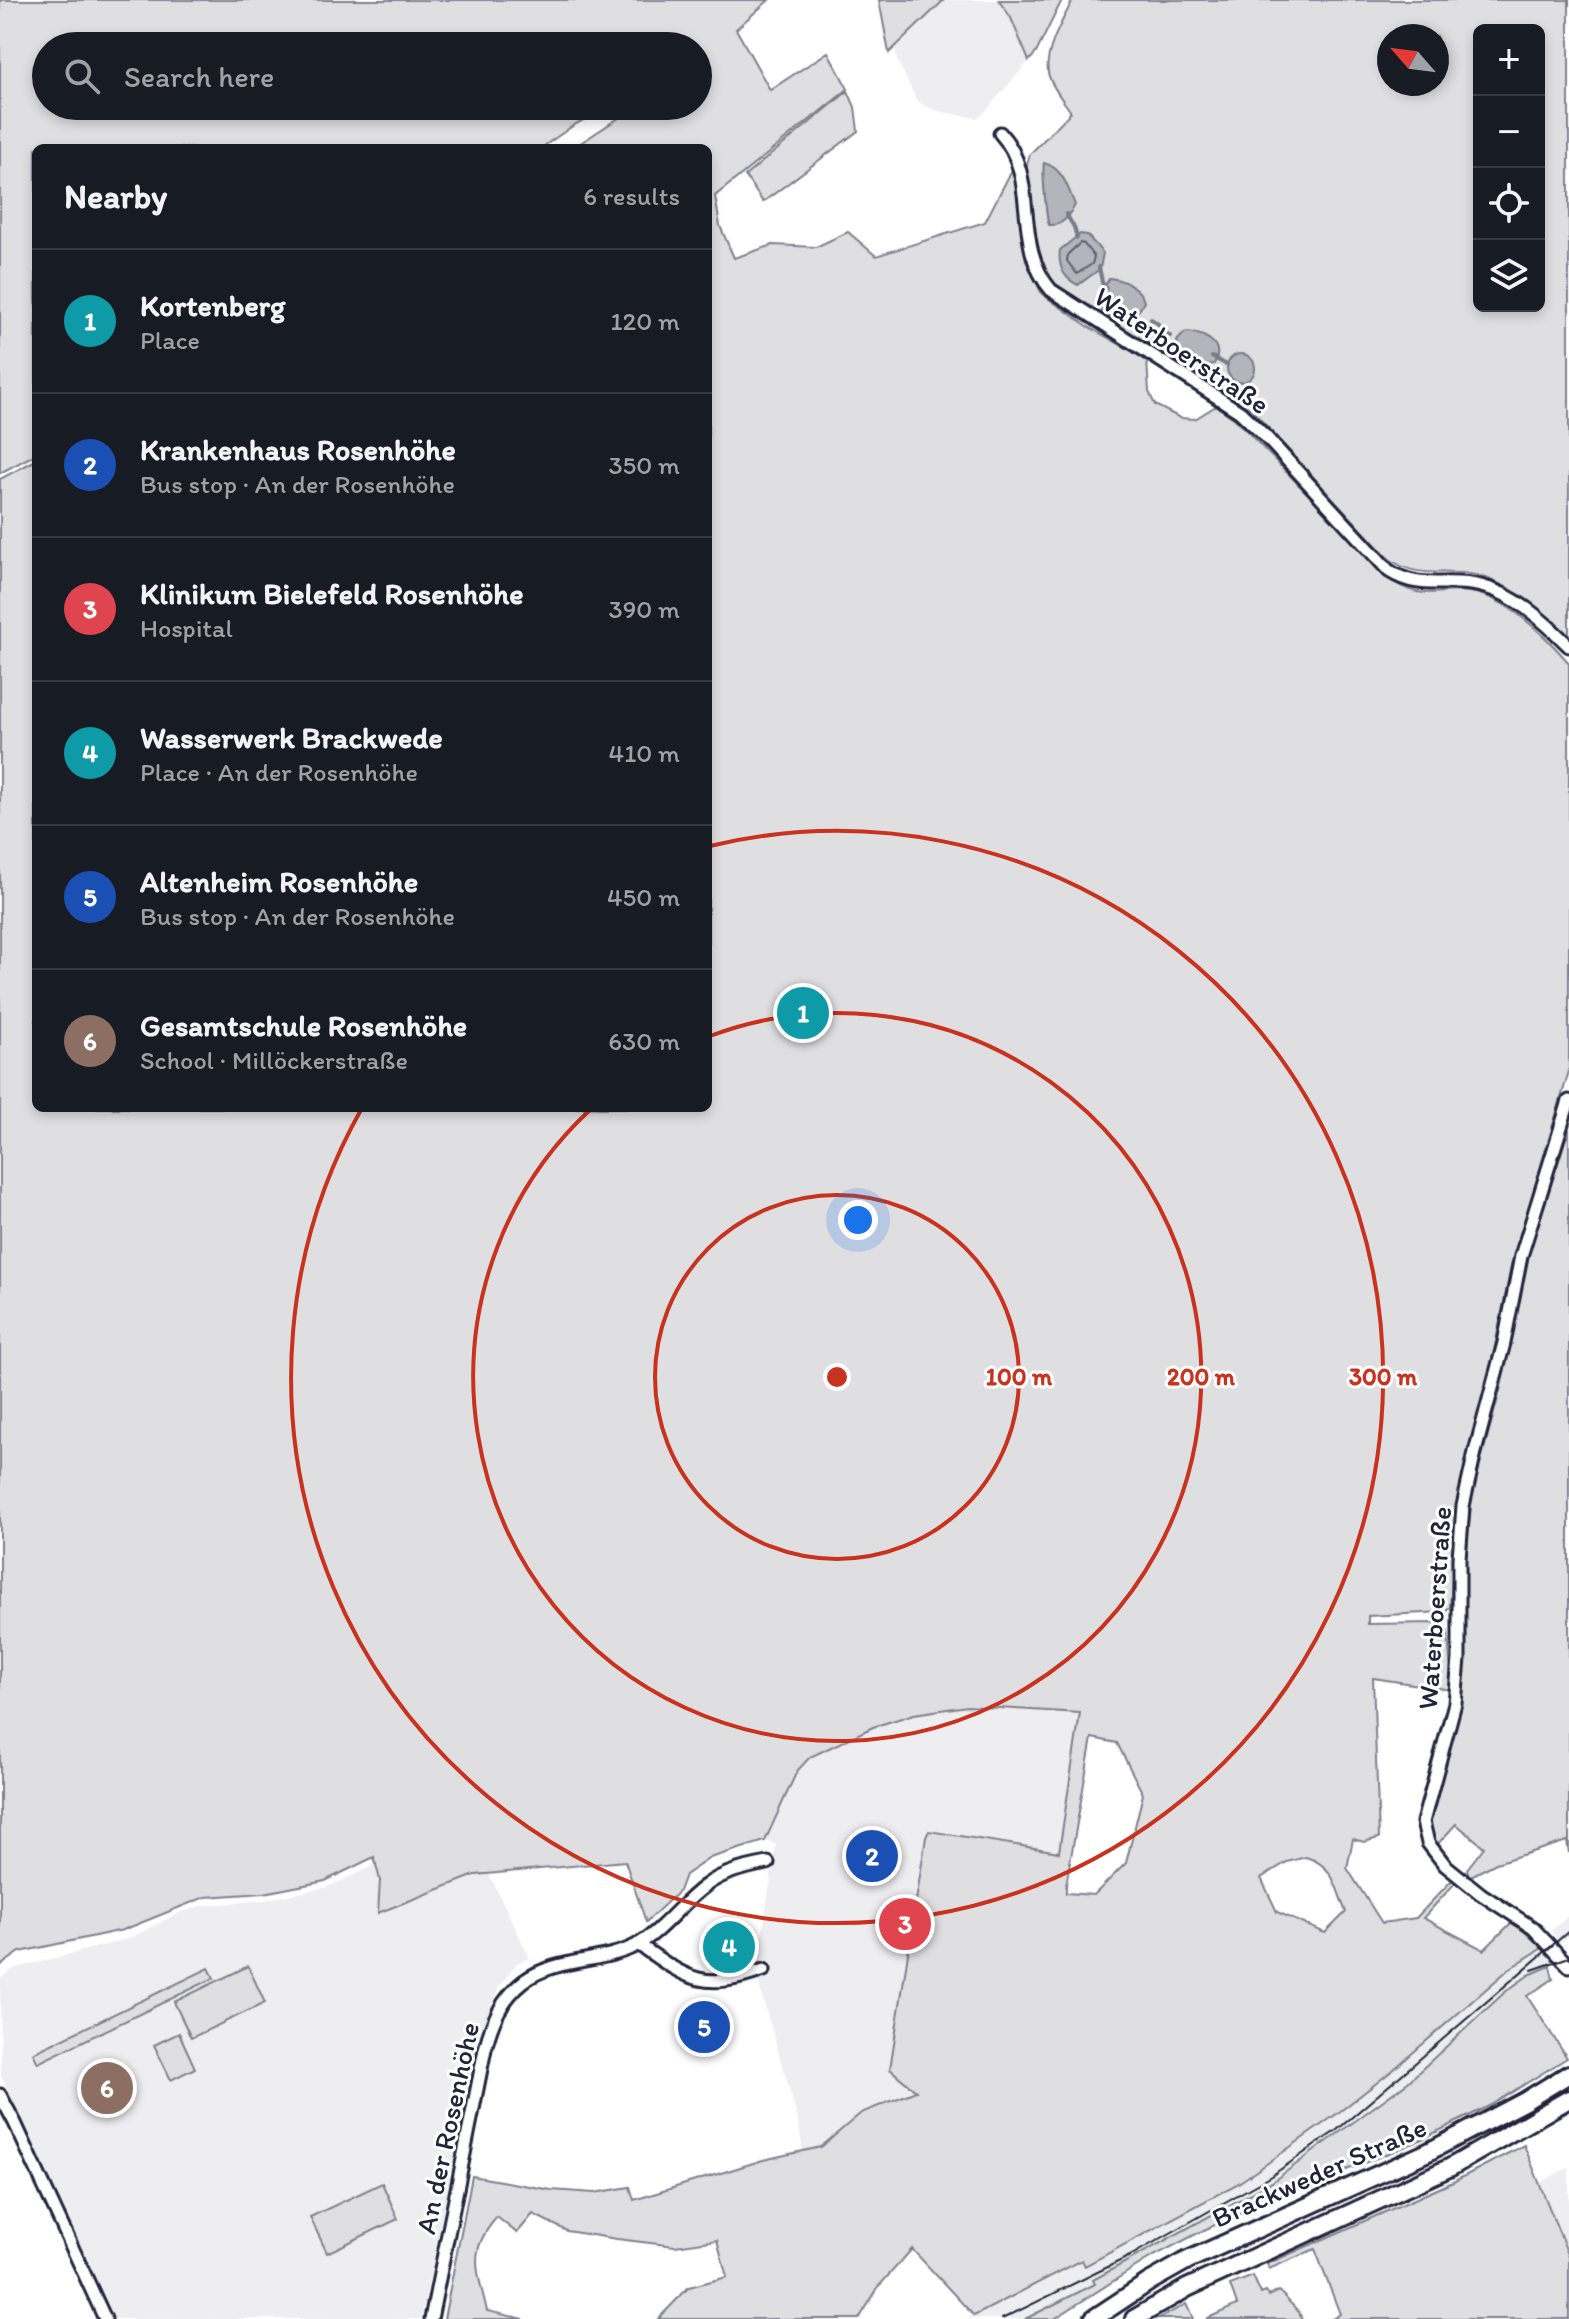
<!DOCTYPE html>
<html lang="en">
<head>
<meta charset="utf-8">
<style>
  body { margin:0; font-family:Itim,sans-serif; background:#20242c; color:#f1f3f6 }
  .controls { position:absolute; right:24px; top:24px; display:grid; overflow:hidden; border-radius:12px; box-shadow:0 4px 12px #0003 }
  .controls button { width:72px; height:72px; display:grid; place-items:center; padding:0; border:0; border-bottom:2px solid #363941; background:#171b24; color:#f1f3f6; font:40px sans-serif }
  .compass { position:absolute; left:1377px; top:24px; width:72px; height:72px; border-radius:50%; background:#171b24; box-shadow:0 4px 12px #0003; rotate:298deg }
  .you { position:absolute; left:858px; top:1220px; width:28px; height:28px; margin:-20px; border:6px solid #fff; border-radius:50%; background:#1a73e8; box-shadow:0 0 0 12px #1a73e833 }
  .badge { display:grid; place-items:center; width:52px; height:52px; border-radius:50%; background:#db2777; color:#fff; font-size:26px; font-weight:700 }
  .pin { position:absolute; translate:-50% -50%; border:4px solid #fff; box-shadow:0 2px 8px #0006 }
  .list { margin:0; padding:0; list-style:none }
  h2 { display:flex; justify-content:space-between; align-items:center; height:104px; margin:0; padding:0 32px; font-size:34px }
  h2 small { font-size:26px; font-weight:400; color:#9ea1a6 }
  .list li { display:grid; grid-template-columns:52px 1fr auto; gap:24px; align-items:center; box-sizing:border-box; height:144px; padding:0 32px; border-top:2px solid #363941 }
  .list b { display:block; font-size:30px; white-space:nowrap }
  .list p { margin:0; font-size:26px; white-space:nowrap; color:#9ea1a6 }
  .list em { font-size:26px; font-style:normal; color:#9ea1a6 }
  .icon { flex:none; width:44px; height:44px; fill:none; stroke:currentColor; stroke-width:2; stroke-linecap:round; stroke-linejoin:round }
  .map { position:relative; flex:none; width:1569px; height:2319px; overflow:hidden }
  .search { position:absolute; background:#171b24; box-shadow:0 4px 12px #0003; left:32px; top:32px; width:680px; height:88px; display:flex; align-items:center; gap:20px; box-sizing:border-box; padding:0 28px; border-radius:44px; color:#9ea1a6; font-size:30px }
  .panel { position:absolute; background:#171b24; box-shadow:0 4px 12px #0003; left:32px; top:144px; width:680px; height:968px; border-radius:12px }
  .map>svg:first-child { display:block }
</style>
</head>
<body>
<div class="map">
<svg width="1569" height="2319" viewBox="0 0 1569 2319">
  <rect width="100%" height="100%" fill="#fff"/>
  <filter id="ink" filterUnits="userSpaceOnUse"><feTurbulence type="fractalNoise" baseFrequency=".0125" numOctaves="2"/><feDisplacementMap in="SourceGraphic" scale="16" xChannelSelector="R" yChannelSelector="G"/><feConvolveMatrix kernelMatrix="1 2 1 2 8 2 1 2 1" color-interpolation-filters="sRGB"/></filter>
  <g filter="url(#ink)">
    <path fill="#eeeef1" d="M 944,0 L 999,0 L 1011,18 L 1029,61 L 984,113 L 976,118 L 937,111 L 923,105 L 916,99 L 897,60 L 895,47 Z
      M 967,1706 L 1081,1713 L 1022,2084 L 861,2113 L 821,2147 L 803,2151 L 797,2116 L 756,1975 L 776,1844 L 765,1841 L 792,1777 L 810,1757 L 873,1727 L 914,1714 Z
      M 377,1864 L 380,1880 L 379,1912 L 475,1875 L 489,1874 L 530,1958 L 517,1963 L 499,1987 L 479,2034 L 421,2319 L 112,2319 L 1,2076 L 0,1979 L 13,1969 L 128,1939 L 179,1913 L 201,1906 L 264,1900 L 328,1887 Z
      M 1569,1915 L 1569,1934 L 1560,1943 L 1551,1931 Z
      M 1542,1948 L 1552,1960 L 1550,1966 L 1529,1975 L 1505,1992 L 1408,2082 L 1272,2182 L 1094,2280 L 1095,2284 L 1025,2319 L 967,2319 L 1082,2260 L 1085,2265 L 1237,2184 L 1338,2113 L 1393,2070 L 1509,1969 Z
      M 1569,2167 L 1569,2257 L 1540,2183 Z"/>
    <path fill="#dfdfe2" stroke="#80808e" stroke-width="2" fill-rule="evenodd" d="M 0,0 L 769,0 L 736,29 L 770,90 L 828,52 L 848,89 L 715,196 L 720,226 L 734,258 L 773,245 L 816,247 L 848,232 L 876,256 L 985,222 L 1014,166 L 1026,261 L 1042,294 L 1089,327 L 1147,360 L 1149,392 L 1155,405 L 1180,418 L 1195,419 L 1216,406 L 1235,419 L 1392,581 C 1424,602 1437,588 1469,592 C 1506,596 1546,636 1569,663 L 1569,1071 L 1511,1267 L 1489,1375 L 1469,1447 L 1455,1539 L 1450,1607 L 1443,1612 L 1368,1616 L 1368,1624 L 1439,1623 L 1448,1632 L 1452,1690 L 1373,1678 L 1379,1838 L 1364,1842 L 1353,1839 L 1347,1868 L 1382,1923 L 1416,1918 L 1453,1879 L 1456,1882 L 1423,1918 L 1484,1950 L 1513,1921 L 1542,1948 L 1509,1969 L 1393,2070 L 1338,2113 L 1265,2165 L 1237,2184 L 1085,2266 L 1082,2260 L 974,2316 L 912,2249 L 879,2286 L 859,2319 L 658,2319 L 689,2287 L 727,2277 L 717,2240 L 675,2246 L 617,2239 L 567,2231 L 533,2214 L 517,2233 L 497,2217 C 466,2252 478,2271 487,2311 L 524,2319 L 444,2319 L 472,2176 L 551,2190 L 594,2193 L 630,2187 L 634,2200 L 763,2160 L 821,2147 L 861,2113 L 916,2091 L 890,2069 L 926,1837 L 929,1831 L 1059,1852 L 1080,1713 L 967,1706 L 914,1714 L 873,1727 L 810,1757 L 797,1771 L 765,1841 L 710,1858 L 685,1875 L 679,1891 L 646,1922 L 625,1861 L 475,1875 L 378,1913 L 380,1880 L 374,1857 L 325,1881 L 264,1893 L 205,1897 L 123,1930 L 20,1952 L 0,1966 L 0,479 L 36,460 L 36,1108 L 708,1108 L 708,148 L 573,148 L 637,106 L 698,106 L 698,46 L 46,46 L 46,106 L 609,106 L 574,125 L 541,148 L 36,148 L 36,454 L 0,473 ZM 1092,1738 L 1117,1743 L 1143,1794 L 1126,1863 L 1094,1895 L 1066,1893 L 1066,1885 ZM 1306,1857 C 1335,1866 1335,1887 1346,1912 L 1325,1933 L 1277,1912 L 1261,1878 L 1287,1862 Z
      M 879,0 L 944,0 L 889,53 Z
      M 999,0 L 1062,0 L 1036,53 L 1029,61 L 1011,18 Z
      M 1073,0 L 1569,0 L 1569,635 C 1546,616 1505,581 1476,575 C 1442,568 1417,581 1387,557 L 1251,409 L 1051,282 L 1035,249 L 1026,168 L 1030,154 L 1071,112 C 1064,102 1055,91 1050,79 C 1040,58 1063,19 1073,0 ZM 1479,30 L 1539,30 L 1539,306 L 1479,306 ZM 1389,36 L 1437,36 L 1437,84 L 1389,84 Z
      M 848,91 L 855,107 L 858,131 L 763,202 L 745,176 Z
      M 1569,1129 L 1569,1853 L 1567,1841 L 1496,1863 L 1469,1877 L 1467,1869 L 1484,1847 L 1456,1824 L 1436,1846 L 1430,1822 L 1433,1803 L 1460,1712 L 1463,1691 L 1465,1574 L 1472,1493 L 1501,1387 L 1528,1257 Z
      M 248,1966 L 265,2003 L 191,2038 L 174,2002 Z
      M 1550,1966 L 1553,1979 L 1527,1996 L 1567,2058 L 1491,2105 L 1414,2143 L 1261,2204 L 1204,2230 L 1148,2259 L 1054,2319 L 1025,2319 L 1095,2284 L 1093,2280 L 1272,2182 L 1408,2082 L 1505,1992 L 1529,1975 Z
      M 209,1968 L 214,1978 L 38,2063 L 33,2053 Z
      M 179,2033 L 195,2068 L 171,2080 L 154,2045 Z
      M 1524,2145 L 1569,2257 L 1569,2319 L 1332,2319 L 1340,2314 L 1315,2249 L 1269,2269 L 1267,2264 L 1453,2182 Z
      M 382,2183 L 398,2219 L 327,2253 L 310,2217 Z
      M 1253,2276 L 1261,2294 L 1266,2292 L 1269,2296 L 1279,2291 L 1299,2312 L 1302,2319 L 1206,2319 L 1237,2305 L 1230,2285 Z
      M 1186,2304 L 1193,2319 L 1159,2319 Z"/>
    <path fill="#b4b4bc" stroke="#7a7a88" stroke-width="2" d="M 1044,163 C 1063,168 1068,188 1075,205 C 1069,216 1063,226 1049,225 C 1046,217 1042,171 1044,163 Z
      M 1080,234 L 1087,235 L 1103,253 L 1100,269 L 1078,285 C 1063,278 1058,266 1060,250 Z
      M 1109,278 C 1123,279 1141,288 1144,302 C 1135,321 1118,323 1102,312 L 1103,287 Z
      M 1189,332 C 1206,335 1225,344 1214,364 C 1197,368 1181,358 1177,341 L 1184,333 Z
      M1227 368a14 14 0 1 1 28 0a14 14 0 1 1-28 0Z"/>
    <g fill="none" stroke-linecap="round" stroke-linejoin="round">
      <path stroke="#5c5c6f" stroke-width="2" d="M 1080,243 L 1084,244 L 1094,257 L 1092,264 L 1077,274 L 1067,261 L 1068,254 Z"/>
      <path stroke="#7a7a88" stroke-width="4" d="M 1066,214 L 1074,227 L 1077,238
        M 1099,267 L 1103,287 L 1106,288
        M 1151,319 C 1160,323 1162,331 1170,336
        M 1212,357 L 1227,365"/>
      <defs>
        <path id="street" d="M 1000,133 C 1041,178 1011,243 1051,290 L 1240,412 L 1265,436 L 1389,571 C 1422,592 1447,577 1481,586 C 1515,594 1545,622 1569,646
          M 1569,1101 L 1521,1256 L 1504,1343 L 1475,1452 L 1463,1506 L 1459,1558 L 1459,1659 L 1455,1703 L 1423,1822 L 1428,1843 L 1445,1865 L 1481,1894 L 1533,1928 L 1569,1966
          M 638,1944 C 688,1979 702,1992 764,1970
          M 0,2095 L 15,2123 L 105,2319
          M 431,2319 L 485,2049 C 492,2022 501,1999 524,1981 C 555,1958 601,1963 635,1946 C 663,1931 680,1904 705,1886 C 723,1872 746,1867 768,1863"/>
        <path id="secondary" d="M 1093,2319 L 1149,2282 L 1188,2260 L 1428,2152 L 1525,2101 L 1569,2074
          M 1134,2319 L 1187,2288 L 1451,2167 L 1569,2099"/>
      </defs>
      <use href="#street" stroke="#22223b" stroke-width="17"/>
      <use href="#secondary" stroke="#22223b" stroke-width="22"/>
      <use href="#street" stroke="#fff" stroke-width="11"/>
      <use href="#secondary" stroke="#fff" stroke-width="16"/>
      <path stroke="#22223b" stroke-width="2" d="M 1532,1970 L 1569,1957
        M 1002,2319 L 1130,2256 L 1271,2176 L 1337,2130 L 1569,1931"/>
    </g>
  </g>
  <g fill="none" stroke="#c8321e" stroke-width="4">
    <circle cx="837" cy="1377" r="182"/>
    <path d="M710 1036A364 364 0 1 1 591 1109"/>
    <path d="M710 846A546 546 0 1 1 362 1108"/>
  </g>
  <g text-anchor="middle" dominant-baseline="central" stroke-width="6" stroke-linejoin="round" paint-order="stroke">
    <g font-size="28" fill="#22223b" stroke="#fff">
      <text transform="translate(1182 350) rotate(34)">Waterboerstraße</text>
      <text transform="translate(1434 1608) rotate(-86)">Waterboerstraße</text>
      <text transform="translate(447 2128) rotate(-78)">An der Rosenhöhe</text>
      <text transform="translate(1319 2172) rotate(-24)">Brackweder Straße</text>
    </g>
  </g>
  <circle cx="837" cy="1377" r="12" fill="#c8321e" stroke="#fff" stroke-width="4"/>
  <g font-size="24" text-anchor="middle" font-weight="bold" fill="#c8321e" stroke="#fff" stroke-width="6" stroke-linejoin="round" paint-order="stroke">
    <text x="1019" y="1385">100 m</text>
    <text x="1201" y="1385">200 m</text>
    <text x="1383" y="1385">300 m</text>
  </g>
</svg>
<div class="controls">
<button>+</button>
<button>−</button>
<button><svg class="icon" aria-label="locate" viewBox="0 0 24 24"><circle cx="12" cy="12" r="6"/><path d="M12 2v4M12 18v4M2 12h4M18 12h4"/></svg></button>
<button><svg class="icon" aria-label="layers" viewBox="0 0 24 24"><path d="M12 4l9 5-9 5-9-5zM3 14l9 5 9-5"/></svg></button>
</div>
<svg class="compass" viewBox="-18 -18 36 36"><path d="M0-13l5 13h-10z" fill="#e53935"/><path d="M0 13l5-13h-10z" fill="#9ea1a6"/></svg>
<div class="you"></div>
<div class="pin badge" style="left:803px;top:1013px;background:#0f9aa8">1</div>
<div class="pin badge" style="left:872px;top:1856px;background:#1a4fb4">2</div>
<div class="pin badge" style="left:905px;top:1924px;background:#e0444e">3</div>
<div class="pin badge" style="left:729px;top:1947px;background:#0f9aa8">4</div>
<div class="pin badge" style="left:704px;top:2027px;background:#1a4fb4">5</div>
<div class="pin badge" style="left:107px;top:2088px;background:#8d6e63">6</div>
<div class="search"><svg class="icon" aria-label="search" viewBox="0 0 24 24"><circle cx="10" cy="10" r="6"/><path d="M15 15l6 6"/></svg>Search here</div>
<section class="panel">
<h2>Nearby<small>6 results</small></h2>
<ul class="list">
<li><span class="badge" style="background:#0f9aa8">1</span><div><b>Kortenberg</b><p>Place</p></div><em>120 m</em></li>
<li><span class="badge" style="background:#1a4fb4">2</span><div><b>Krankenhaus Rosenhöhe</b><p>Bus stop · An der Rosenhöhe</p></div><em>350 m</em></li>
<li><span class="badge" style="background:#e0444e">3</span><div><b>Klinikum Bielefeld Rosenhöhe</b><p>Hospital</p></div><em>390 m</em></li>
<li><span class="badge" style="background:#0f9aa8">4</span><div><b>Wasserwerk Brackwede</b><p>Place · An der Rosenhöhe</p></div><em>410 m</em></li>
<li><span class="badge" style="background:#1a4fb4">5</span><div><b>Altenheim Rosenhöhe</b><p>Bus stop · An der Rosenhöhe</p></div><em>450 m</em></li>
<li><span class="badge" style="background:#8d6e63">6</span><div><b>Gesamtschule Rosenhöhe</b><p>School · Millöckerstraße</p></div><em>630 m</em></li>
</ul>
</section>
</div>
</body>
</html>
